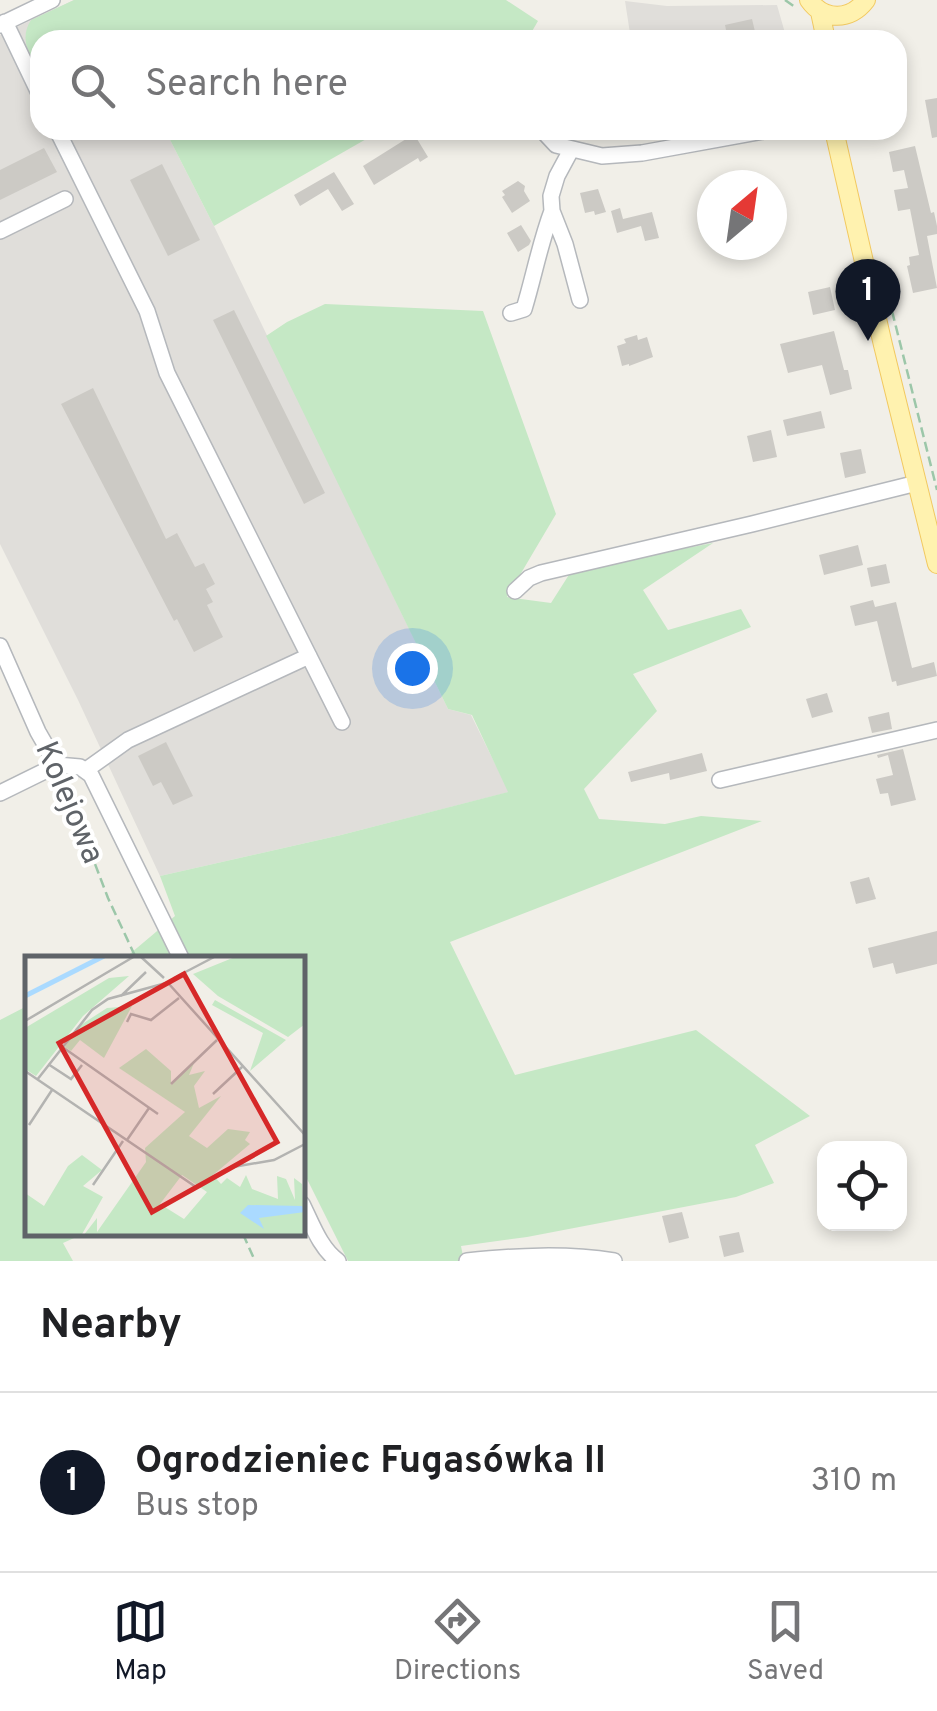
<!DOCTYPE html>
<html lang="en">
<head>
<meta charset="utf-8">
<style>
  body { margin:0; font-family:Overpass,sans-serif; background:#f2f2f2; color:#202124 }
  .controls { position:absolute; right:30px; bottom:30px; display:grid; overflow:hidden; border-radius:20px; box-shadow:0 5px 15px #0003 }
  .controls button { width:90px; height:90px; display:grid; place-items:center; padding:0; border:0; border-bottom:2px solid #e0e0e0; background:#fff; color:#202124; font:50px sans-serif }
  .compass { position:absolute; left:697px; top:170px; width:90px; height:90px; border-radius:50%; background:#fff; box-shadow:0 5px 15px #0003; rotate:29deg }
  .you { position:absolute; left:412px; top:668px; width:35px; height:35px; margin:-25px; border:8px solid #fff; border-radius:50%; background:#1a73e8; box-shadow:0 0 0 15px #1a73e833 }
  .badge { display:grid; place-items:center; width:65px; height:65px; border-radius:50%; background:#111827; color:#fff; font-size:32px; font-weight:700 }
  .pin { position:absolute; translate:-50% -82px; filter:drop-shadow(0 2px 5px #0008) }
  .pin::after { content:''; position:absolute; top:52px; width:35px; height:30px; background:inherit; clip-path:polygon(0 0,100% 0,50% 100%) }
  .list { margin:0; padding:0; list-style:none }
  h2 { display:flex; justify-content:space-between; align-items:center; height:130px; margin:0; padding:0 40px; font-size:42px }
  h2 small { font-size:32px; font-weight:400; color:#757577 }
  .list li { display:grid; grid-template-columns:65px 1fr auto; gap:30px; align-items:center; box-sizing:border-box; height:180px; padding:0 40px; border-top:2px solid #e0e0e0 }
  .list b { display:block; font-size:38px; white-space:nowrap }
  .list p { margin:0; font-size:32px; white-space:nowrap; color:#757577 }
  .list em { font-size:32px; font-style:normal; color:#757577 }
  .icon { flex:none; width:55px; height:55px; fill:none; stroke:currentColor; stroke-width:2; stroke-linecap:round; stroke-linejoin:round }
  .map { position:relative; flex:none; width:937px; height:1261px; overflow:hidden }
  .search { position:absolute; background:#fff; box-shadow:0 5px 15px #0003; left:30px; right:30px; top:30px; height:110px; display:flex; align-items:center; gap:25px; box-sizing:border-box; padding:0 35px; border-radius:30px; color:#757577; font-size:38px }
  .sheet { height:310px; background:#fff }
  nav { display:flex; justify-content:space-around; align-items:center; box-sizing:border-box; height:140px; border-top:2px solid #e0e0e0; background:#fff; font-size:28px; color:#757577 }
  nav a { display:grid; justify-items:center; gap:5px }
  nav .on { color:#111827 }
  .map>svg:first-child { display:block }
</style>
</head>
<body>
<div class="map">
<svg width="937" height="1261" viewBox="0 0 937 1261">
  <rect width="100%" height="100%" fill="#f1efe8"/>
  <path fill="#e0deda" d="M 74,0 L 109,0 L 40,40 L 40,130 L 165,130 L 214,226 L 448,709 L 471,715 L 509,792 L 341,835 L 160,876 L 78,700 L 0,544 L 0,35 Z
    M 625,1 L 667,6 L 777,5 L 787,40 L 631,40 Z"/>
  <path fill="#c5e8c5" d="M 74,0 L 506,0 L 538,21 L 527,40 L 40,40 L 40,76 C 31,57 18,40 31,20 Z
    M 165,130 L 382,130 L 214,226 Z
    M 325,304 L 483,311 L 556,514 L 507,597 L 551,603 L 572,570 L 713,543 L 643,590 L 668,630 L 741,609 L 751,627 L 633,674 L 657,711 L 584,789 L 599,819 L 665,824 L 701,816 L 762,821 L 450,942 L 515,1075 L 696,1030 L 810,1116 L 755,1145 L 774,1183 L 736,1197 L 527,1237 L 461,1246 L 464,1261 L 348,1261 L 303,1171 L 302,958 L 125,958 L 175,916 L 160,876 L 341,835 L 508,792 L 472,715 L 448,709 L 266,336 L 287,322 Z
    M 27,1006 L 28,1234 L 83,1234 L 63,1243 L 73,1261 L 0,1261 L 0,1020 Z"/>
  <path fill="#cccac5" d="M 752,19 L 757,40 L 728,40 L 725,25 Z
    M 937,98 L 937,137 L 932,138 L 925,100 Z
    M 414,134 L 428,157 L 420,162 L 418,158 L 374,185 L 363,166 Z
    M 915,146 L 931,213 L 934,212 L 937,226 L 937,234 L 927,236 L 937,288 L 913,293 L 907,266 L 910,265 L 909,257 L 919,255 L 910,209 L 898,211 L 894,190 L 908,188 L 904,170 L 893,172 L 889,152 Z
    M 44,148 L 57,172 L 0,200 L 0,170 Z
    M 162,164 L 200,240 L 168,256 L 130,180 Z
    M 334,172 L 354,204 L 342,211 L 328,189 L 300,206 L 294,195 Z
    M 518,181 L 525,186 L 524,191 L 530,201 L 512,213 L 502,197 L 505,195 L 502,191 Z
    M 598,189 L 606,212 L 595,215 L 594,211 L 585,213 L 580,193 Z
    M 620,208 L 623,219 L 652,212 L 659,238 L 645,241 L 641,226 L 617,233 L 611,211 Z
    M 521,225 L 531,241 L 529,245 L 518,252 L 507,233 Z
    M 830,287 L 835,310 L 813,315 L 808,292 Z
    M 234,310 L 325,493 L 304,504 L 213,320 Z
    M 834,331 L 844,370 L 848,370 L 852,389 L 830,395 L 822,365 L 788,373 L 780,344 Z
    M 637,335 L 638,340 L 647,337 L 653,357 L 629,366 L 629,364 L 622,366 L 617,346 L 626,343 L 624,339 Z
    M 93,388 L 166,539 L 177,533 L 195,567 L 204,563 L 215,584 L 206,589 L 213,602 L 207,605 L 223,637 L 194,652 L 177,619 L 174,621 L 61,404 Z
    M 821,411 L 825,428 L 787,436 L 783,420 Z
    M 771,430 L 777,457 L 753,462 L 747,436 Z
    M 861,449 L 866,473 L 845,478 L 840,453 Z
    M 858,545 L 863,565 L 824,575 L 819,555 Z
    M 886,564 L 890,583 L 871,587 L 867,568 Z
    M 873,600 L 875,607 L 896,602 L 912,668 L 934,662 L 937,676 L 897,686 L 896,681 L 892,682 L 877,621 L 855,626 L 850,606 Z
    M 827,693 L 833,712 L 812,718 L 806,699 Z
    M 889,712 L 892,729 L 872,733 L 868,717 Z
    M 166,742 L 193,796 L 173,805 L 161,782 L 153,786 L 138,756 Z
    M 903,749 L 916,800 L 891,806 L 888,793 L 880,794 L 876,779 L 893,775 L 888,755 L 878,758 L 877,755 Z
    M 702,753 L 707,771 L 670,780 L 669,773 L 631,782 L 628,772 Z
    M 869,877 L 876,899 L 856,904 L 850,882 Z
    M 937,931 L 937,964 L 896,974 L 893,963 L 873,968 L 868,948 Z
    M 682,1212 L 689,1238 L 669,1243 L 662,1216 Z
    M 739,1232 L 744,1252 L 724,1257 L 719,1236 Z"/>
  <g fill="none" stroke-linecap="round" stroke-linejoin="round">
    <defs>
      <path id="minor" d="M 5,22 L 40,95
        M 0,25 L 52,0
        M 57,130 L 147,311 L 167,373 L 342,722
        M 542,130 L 556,145 L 602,156 L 642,153 L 769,130
        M 571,150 L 557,176 L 551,196 L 552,211 L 565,244 L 580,300
        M 0,231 L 65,199
        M 511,313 L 524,309 C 534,276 540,243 552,211
        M 515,591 L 529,578 L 541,573 L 752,524 L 917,483
        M 0,646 L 38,732 L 57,765
        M 57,765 L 80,767 L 91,775 L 181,958
        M 86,770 L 128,740 L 309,656
        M 720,780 L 937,730
        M 0,793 L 57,765
        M 302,1204 C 312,1224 320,1248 338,1261
        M 467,1261 C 516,1256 565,1253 614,1261"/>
      <path id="major" d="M 809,0 C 824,21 850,21 866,0
        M 820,12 L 826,40
        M 834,130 L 883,345 L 937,564"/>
    </defs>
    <use href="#minor" stroke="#b5b8bc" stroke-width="18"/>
    <use href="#major" stroke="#f2c960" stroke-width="20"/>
    <path stroke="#9cc7a9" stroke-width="2.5" stroke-dasharray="10 5" stroke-linecap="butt" d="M 785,0 L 795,7
      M 892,311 L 937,490
      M 63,780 L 108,898 L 136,958
      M 243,1234 L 255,1261"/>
    <use href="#minor" stroke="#fff" stroke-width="15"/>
    <use href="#major" stroke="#fff2af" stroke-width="18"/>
  </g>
  <g text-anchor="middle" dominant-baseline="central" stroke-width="8" stroke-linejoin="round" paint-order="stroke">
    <g font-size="32" fill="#5f6368" stroke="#fff">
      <text transform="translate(68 803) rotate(67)">Kolejowa</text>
    </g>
  </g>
  <g transform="translate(25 956)">
    <rect width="280" height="280" fill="#f1efe8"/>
    <path d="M 280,0 L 280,68 L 263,81 L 193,40 L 168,18 L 210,1 ZM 104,20 L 58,60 L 11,120 L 0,113 L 0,72 L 84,22 ZM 190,44 L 261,84 L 225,115 L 238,77 L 187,49 ZM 107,50 L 79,102 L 55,84 L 46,95 L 40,91 L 51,72 L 82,52 ZM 121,93 L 146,115 L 146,129 L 169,107 L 164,119 L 180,115 L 169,130 L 174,152 L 196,140 L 164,180 L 182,192 L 203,173 L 225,176 L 220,184 L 225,188 L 188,219 L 196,228 L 202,222 L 215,231 L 221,219 L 227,233 L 253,243 L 252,220 L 261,223 L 270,244 L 269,222 L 277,228 L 280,280 L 58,280 L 72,262 L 72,276 L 121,206 L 120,192 L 160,156 L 94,112 ZM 157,219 L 182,236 L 159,263 L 135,248 ZM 57,199 L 77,214 L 58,230 L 78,241 L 56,280 L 0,280 L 0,237 L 19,250 L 43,210 Z" fill="#c5e8c5" fill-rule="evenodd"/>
    <path d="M 223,249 L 277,250 L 280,256 L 234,262 L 239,273 L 215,257 Z" fill="#aadaff"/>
    <path fill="none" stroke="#aadaff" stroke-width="5" d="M 0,40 L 79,0"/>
    <path fill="none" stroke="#b3b3b1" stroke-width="2.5" d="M 115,0 L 139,22M 149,22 L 191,0M 144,28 L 280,179M 96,40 L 121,16M 0,65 L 110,0M 102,66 L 106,58 L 126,64 L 154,42M 36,90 L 133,158M 23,108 L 46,123 L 57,109M 0,115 L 171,231 L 208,211 L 249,204 L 280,188M 12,124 L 67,54 L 83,43 L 141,27M 146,128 L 192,84M 188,138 L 217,111M 4,169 L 27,134M 102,184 L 124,152M 68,229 L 98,185"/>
    <path fill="#d62828" fill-opacity="0.15" stroke="#d62828" stroke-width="5" d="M 159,18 L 252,186 L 127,256 L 34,87 Z"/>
    <rect width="280" height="280" fill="none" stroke="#5f6368" stroke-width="5"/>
  </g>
</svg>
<div class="controls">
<button><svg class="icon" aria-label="locate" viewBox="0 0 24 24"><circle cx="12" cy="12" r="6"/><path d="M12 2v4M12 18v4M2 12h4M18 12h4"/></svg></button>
</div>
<svg class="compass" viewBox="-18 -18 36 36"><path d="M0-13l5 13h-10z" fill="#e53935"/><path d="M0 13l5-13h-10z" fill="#757577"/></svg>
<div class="you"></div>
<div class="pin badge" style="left:868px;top:341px">1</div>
<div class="search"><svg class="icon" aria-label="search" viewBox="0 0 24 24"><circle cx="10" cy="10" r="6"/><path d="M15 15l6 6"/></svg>Search here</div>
</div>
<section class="sheet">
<h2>Nearby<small></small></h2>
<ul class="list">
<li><span class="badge">1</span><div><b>Ogrodzieniec Fugasówka II</b><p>Bus stop</p></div><em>310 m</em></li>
</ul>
</section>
<nav>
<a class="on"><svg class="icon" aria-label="map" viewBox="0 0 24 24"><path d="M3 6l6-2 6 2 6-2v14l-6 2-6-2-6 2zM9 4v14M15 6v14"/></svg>Map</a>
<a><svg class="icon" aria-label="directions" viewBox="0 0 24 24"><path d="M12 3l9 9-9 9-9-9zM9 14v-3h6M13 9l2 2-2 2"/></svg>Directions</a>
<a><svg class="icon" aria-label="saved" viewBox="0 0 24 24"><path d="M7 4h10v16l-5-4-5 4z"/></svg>Saved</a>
</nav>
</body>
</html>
